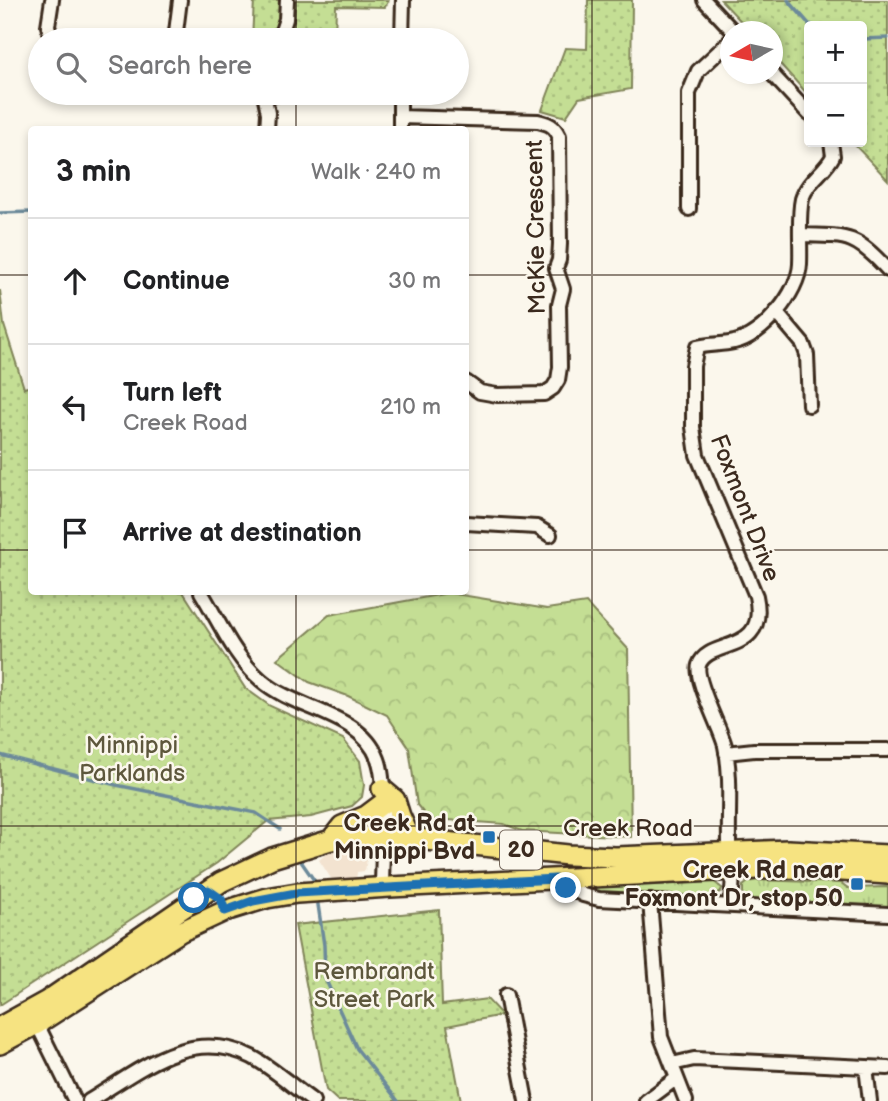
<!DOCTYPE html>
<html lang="en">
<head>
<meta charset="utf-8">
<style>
  body { margin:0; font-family:"Balsamiq Sans",sans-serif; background:#f6f6f6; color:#202124 }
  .controls { position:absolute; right:21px; top:21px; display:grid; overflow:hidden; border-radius:7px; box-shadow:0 4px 10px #0003 }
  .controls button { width:63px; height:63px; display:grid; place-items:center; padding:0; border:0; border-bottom:2px solid #e0e0e0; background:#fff; color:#202124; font:35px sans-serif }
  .compass { position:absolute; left:720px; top:21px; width:63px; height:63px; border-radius:50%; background:#fff; box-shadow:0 4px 10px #0003; rotate:261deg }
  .stop { position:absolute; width:21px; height:21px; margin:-16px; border:5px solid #1f6fb2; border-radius:50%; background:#fff }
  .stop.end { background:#1f6fb2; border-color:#fff; box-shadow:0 2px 7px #0008 }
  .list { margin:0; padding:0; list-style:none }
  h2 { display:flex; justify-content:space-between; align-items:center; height:91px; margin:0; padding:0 28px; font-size:30px }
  h2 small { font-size:23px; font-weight:400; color:#757577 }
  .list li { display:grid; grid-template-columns:46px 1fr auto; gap:21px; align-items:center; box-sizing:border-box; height:126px; padding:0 28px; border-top:2px solid #e0e0e0 }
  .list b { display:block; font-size:26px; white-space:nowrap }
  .list p { margin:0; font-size:23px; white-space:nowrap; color:#757577 }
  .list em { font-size:23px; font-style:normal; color:#757577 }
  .icon { flex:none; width:38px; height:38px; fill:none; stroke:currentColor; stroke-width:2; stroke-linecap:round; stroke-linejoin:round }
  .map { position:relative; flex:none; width:888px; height:1101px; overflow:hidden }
  .search { position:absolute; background:#fff; box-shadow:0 4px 10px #0003; left:28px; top:28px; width:441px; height:77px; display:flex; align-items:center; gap:18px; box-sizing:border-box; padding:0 24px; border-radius:38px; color:#757577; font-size:26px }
  .panel { position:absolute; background:#fff; box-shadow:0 4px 10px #0003; left:28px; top:126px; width:441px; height:469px; border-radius:7px }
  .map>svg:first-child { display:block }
</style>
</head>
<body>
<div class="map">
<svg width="888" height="1101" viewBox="0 0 888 1101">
  <defs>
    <pattern id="grass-tufts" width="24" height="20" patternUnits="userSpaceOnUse" patternTransform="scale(1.75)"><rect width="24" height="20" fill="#c4de94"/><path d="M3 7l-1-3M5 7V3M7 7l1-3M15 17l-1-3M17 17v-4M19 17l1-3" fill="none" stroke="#a9bf7f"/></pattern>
    <pattern id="forest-crowns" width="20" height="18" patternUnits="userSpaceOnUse" patternTransform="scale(1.75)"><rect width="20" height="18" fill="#c4de94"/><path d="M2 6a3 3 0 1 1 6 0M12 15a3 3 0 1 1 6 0" fill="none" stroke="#a9bf7f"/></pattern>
    <pattern id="park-dots" width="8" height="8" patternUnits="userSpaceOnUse" patternTransform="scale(1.75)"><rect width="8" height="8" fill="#c4de94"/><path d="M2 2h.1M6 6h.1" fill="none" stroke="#a9bf7f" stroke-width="1.8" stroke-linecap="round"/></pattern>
  </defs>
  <rect width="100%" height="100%" fill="#fbf7ec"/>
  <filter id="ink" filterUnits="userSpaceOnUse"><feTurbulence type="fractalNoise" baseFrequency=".0143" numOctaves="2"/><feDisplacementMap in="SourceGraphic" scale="14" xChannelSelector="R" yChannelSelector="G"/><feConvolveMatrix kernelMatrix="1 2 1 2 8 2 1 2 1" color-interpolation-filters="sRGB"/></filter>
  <g filter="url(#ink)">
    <path fill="#f3e3d0" d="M 369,848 L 365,871 L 357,872 L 356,881 L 334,883 L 319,860 L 325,855 L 325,849 Z"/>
    <path fill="url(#grass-tufts)" stroke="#808459" stroke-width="2" d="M 757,880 L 841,883 L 848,888 L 888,887 L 888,908 L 747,900 L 743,898 L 743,886 L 748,882 Z
      M 713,881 L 722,888 L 721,891 L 711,898 L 594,892 L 578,887 L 653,885 Z"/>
    <path fill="url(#forest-crowns)" stroke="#808459" stroke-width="2" d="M 449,593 L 547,609 L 586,603 L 628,649 L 631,837 L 522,831 L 504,824 L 448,820 L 437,822 L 426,816 L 417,805 L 409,748 L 387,715 L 348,696 L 309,682 L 277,659 L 329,615 Z"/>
    <path fill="url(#park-dots)" stroke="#808459" stroke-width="2" d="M 254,0 L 389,0 L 385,7 L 336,6 L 335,40 L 252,40 Z
      M 588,0 L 632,0 L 631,89 L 579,98 L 566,117 L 542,110 L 565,48 L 587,49 Z
      M 721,0 L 888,0 L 888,180 L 852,142 L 862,142 L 862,26 L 809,26 L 809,96 L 773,56 L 772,32 L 750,31 Z
      M 0,290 L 4,325 L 24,388 L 31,386 L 32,592 L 183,592 L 245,688 L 270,706 L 343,739 L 360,761 L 364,785 L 362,797 L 352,806 L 311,817 L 268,821 L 217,863 L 0,1005 Z
      M 439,910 L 442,1005 L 487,999 L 502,1015 L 447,1026 L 461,1101 L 338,1101 L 326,1090 L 295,925 Z"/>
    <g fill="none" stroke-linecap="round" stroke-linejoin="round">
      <path stroke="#6c8a9a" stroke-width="3.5" d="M 788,0 L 809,24 L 815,26
        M 862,39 L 888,38
        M 0,213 L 32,212
        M 0,755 L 116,785 L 256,813 L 280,829
        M 300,860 L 316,883
        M 317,898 L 324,945 L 325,978 L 357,1049 L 398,1101"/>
      <defs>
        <path id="minor" d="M 52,0 L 48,26 L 52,40
          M 704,0 L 734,32
          M 175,40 L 180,0
          M 279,40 L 286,19 L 287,0
          M 402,40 L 403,0
          M 772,74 L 809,114
          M 262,93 L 269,96 L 283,93
          M 264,94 L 268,113 L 267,130
          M 400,117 L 538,121 C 549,124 554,125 559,136 L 560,244 L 559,260 L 556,268 L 563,289 L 559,305 L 560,367 L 558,380 L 553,388 L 544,394 L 497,395 L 480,392 L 466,382
          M 400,130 L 400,93
          M 689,209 L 689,93 L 698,71 L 730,41
          M 801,235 C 848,236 855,234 888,270
          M 776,312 L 803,344 L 807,355 L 809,405
          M 466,523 L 537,527 L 550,535
          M 201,592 C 219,621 234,657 261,680 C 296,711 360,712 378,759 C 388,785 382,857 382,888
          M 726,753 L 754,750 L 888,750
          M 555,879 L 583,895 L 599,899 L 888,914
          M 650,901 L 661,1037 L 686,1101
          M 731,906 C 731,894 734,881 732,868 C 731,859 729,851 729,842 C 728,811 732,777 725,746 C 721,729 694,679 699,665 C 708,638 769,656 756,596 L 697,455 L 693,427 L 693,366 L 697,347 C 709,344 721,345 734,342 C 762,337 799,292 800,264 C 801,245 798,217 802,199 C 807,181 825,172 833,156 L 831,142
          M 506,995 L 526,1101
          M 37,1024 L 75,1101
          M 672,1064 L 694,1059 L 888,1068
          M 866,1067 L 870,1101
          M 89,1101 C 140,1070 190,1026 252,1057 C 273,1068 293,1087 313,1101
          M 646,1101 L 677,1078"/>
        <path id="primary" d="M 382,789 L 395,800 L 400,816 L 410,838
          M 331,840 L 342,826 L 366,816 L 382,804
          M 0,1027 L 47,1001 L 221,882 L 272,858 L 331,840 L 354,837 L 398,837 L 568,855 L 616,857 L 788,850 L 888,855
          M 0,1044 L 37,1024 L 180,932 L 225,911 L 267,898 L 297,893 L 390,887 L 757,869 L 796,868 L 888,874"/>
      </defs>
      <use href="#minor" stroke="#3b2a1e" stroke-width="18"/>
      <use href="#primary" stroke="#3b2a1e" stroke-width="24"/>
      <use href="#minor" stroke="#fbf7ec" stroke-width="12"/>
      <use href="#primary" stroke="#f6e381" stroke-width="19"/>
    </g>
  </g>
  <g fill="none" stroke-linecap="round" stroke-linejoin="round" filter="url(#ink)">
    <path stroke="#1f6fb2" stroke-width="9" d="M 194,898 L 208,890 L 221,899 L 225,911 L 253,901 L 296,893 L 555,879 L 566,888"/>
  </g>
  <path fill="none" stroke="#3b2a1e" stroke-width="2" stroke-opacity="0.55" d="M 296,0 L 296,40M 592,0 L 592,1101M 296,93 L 296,130M 0,275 L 32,275M 466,275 L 888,275M 0,550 L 32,550M 466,550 L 888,550M 296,592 L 296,1101M 0,826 L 888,826"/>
  <g fill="#1f6fb2" stroke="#fbf7ec" stroke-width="2.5">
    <rect x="482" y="830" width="14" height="14" rx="3.5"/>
    <rect x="850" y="877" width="14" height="14" rx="3.5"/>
  </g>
  <g text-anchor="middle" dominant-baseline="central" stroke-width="5" stroke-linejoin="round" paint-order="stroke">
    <rect fill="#fbf7ec" stroke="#75685c" stroke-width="2" x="500" y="830.5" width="42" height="39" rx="5"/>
    <g font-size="23" font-weight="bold" fill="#3b2a1e">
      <text x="521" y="850">20</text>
    </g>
    <g font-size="24" fill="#3b2a1e" stroke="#fbf7ec">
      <text transform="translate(536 227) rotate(-91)">McKie Crescent</text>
      <text transform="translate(745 508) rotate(69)">Foxmont Drive</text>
      <text x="628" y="828">Creek Road</text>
    </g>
    <g font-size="24" fill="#5d573c" stroke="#fbf7ec">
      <text x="132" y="745">Minnippi<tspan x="132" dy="28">Parklands</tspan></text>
      <text x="374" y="971">Rembrandt<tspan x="374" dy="28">Street Park</tspan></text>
    </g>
    <g font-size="24" font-weight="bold" fill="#3b2a1e" stroke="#fbf7ec" text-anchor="end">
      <text x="475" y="823">Creek Rd at<tspan x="475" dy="28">Minnippi Bvd</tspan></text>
      <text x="843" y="870">Creek Rd near<tspan x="843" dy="28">Foxmont Dr, stop 50</tspan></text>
    </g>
  </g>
</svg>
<div class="controls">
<button>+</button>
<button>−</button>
</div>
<svg class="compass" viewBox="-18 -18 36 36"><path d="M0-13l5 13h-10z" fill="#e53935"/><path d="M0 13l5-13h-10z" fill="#757577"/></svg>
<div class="stop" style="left:194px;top:898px"></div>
<div class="stop end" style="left:566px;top:888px"></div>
<div class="search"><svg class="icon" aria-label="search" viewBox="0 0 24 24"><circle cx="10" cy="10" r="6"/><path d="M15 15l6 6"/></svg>Search here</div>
<section class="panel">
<h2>3 min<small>Walk · 240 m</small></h2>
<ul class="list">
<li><svg class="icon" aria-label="ahead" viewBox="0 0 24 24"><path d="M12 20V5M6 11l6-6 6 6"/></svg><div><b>Continue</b></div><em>30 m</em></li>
<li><svg class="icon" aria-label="left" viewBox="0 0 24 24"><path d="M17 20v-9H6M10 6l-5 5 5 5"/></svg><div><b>Turn left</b><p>Creek Road</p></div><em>210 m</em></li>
<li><svg class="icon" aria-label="arrive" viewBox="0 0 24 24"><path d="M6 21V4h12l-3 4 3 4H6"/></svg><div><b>Arrive at destination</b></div></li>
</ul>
</section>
</div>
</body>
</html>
